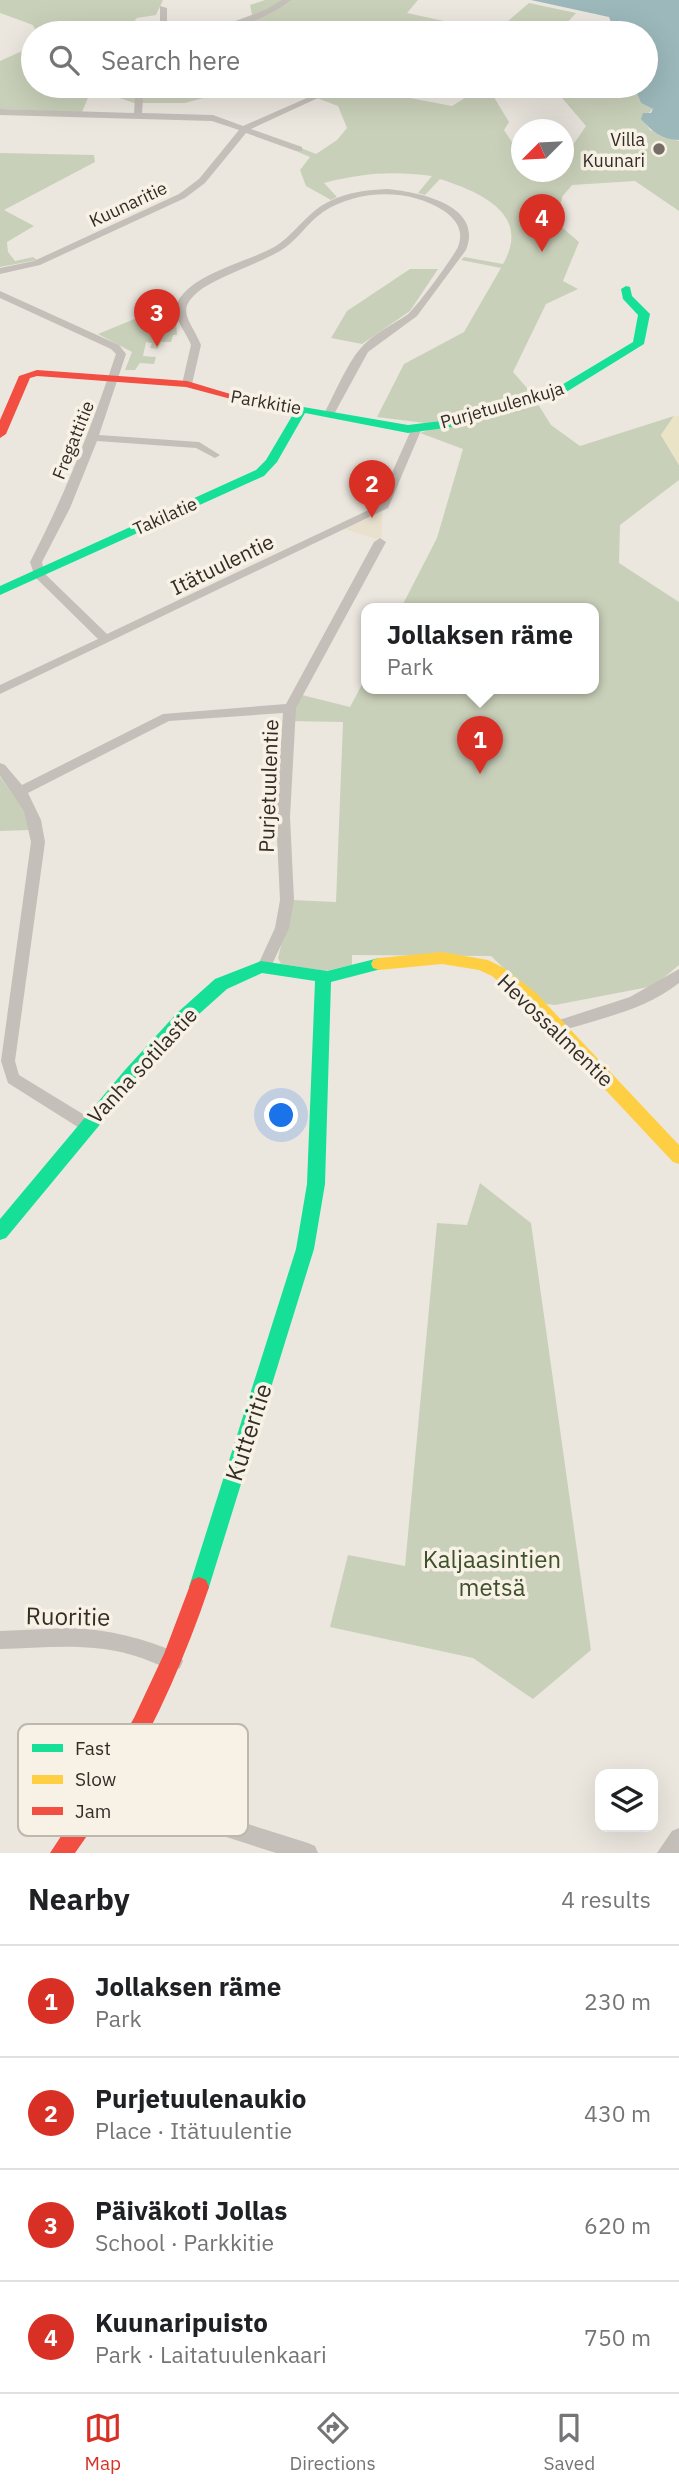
<!DOCTYPE html>
<html lang="en">
<head>
<meta charset="utf-8">
<style>
  body { margin:0; font-family:"IBM Plex Sans",sans-serif; background:#f6f6f6; color:#202124 }
  .controls { position:absolute; right:21px; bottom:21px; display:grid; overflow:hidden; border-radius:14px; box-shadow:0 7px 28px #0002 }
  .controls button { width:63px; height:63px; display:grid; place-items:center; padding:0; border:0; border-bottom:2px solid #e0e0e0; background:#fff; color:#202124; font:35px sans-serif }
  .compass { position:absolute; left:511px; top:119px; width:63px; height:63px; border-radius:50%; background:#fff; box-shadow:0 7px 28px #0002; rotate:246deg }
  .you { position:absolute; left:282px; top:1116px; width:24px; height:24px; margin:-18px; border:5px solid #fff; border-radius:50%; background:#1a73e8; box-shadow:0 0 0 10px #1a73e833 }
  .badge { display:grid; place-items:center; width:46px; height:46px; border-radius:50%; background:#d93025; color:#fff; font-size:23px; font-weight:700 }
  .pin { position:absolute; translate:-50% -58px; filter:drop-shadow(0 2px 4px #0008) }
  .pin::after { content:''; position:absolute; top:37px; width:24px; height:21px; background:inherit; clip-path:polygon(0 0,100% 0,50% 100%) }
  .popup { position:absolute; left:361px; top:603px; width:238px; height:91px; box-sizing:border-box; display:grid; place-content:center; border-radius:14px; background:#fff; filter:drop-shadow(0 2px 5px #0005); font-size:23px; white-space:nowrap; color:#757577 }
  .popup b { font-size:26px; color:#202124 }
  .popup::after { content:''; position:absolute; left:50%; top:100%; margin-left:-14px; border:14px solid transparent; border-top-color:#fff }
  .list { margin:0; padding:0; list-style:none }
  h2 { display:flex; justify-content:space-between; align-items:center; height:91px; margin:0; padding:0 28px; font-size:30px }
  h2 small { font-size:23px; font-weight:400; color:#757577 }
  .list li { display:grid; grid-template-columns:46px 1fr auto; gap:21px; align-items:center; box-sizing:border-box; height:112px; padding:0 28px; border-top:2px solid #e0e0e0 }
  .list b { display:block; font-size:26px; white-space:nowrap }
  .list p { margin:0; font-size:23px; white-space:nowrap; color:#757577 }
  .list em { font-size:23px; font-style:normal; color:#757577 }
  .icon { flex:none; width:38px; height:38px; fill:none; stroke:currentColor; stroke-width:2; stroke-linecap:round; stroke-linejoin:round }
  .map { position:relative; flex:none; width:679px; height:1853px; overflow:hidden }
  .search { position:absolute; background:#fff; box-shadow:0 7px 28px #0002; left:21px; right:21px; top:21px; height:77px; display:flex; align-items:center; gap:18px; box-sizing:border-box; padding:0 24px; border-radius:38px; color:#757577; font-size:26px }
  .sheet { height:539px; background:#fff }
  nav { display:flex; justify-content:space-around; align-items:center; box-sizing:border-box; height:98px; border-top:2px solid #e0e0e0; background:#fff; font-size:19px; color:#757577 }
  nav a { display:grid; justify-items:center; gap:4px }
  nav .on { color:#d93025 }
  .map>svg:first-child { display:block }
</style>
</head>
<body>
<div class="map">
<svg width="679" height="1853" viewBox="0 0 679 1853">
  <rect width="100%" height="100%" fill="#ebe7df"/>
  <path fill="#c9d0b9" d="M 0,0 L 163,0 L 156,15 L 137,18 L 124,33 L 37,33 L 33,25 L 0,13 Z
    M 265,0 L 418,0 L 407,13 L 495,32 L 529,3 L 576,13 L 566,24 L 587,28 L 613,24 L 615,33 L 200,33 L 252,15 L 250,5 Z
    M 33,46 L 33,86 L 247,86 L 185,103 L 134,103 L 108,94 L 90,93 L 82,112 L 0,109 L 0,61 Z
    M 285,86 L 418,86 L 410,98 L 452,106 L 484,86 L 489,89 L 509,122 L 504,130 L 521,156 L 522,172 L 564,172 L 564,153 L 568,152 L 586,126 L 557,92 L 582,86 L 634,86 L 641,103 L 653,109 L 642,119 L 650,130 L 679,141 L 679,211 L 635,181 L 572,185 L 562,197 L 557,223 L 579,242 L 563,281 L 578,289 L 546,304 L 513,372 L 534,396 L 450,420 L 425,423 L 377,417 L 404,364 L 464,332 L 501,268 L 461,260 L 464,257 L 503,264 C 532,214 480,192 440,179 L 425,195 L 418,193 L 432,176 C 391,171 364,173 324,183 L 337,197 L 331,200 L 306,186 L 300,170 L 310,157 L 296,151 L 301,148 L 316,154 L 337,140 L 347,128 L 338,106 Z
    M 0,153 L 94,155 L 95,162 L 4,210 L 34,226 L 7,242 L 8,252 L 15,261 L 33,257 L 37,260 L 0,267 Z
    M 410,269 L 438,269 L 410,311 L 362,344 L 331,338 L 347,311 Z
    M 149,313 L 147,323 L 176,323 L 177,335 L 173,335 L 171,342 L 161,342 L 158,349 L 150,348 L 152,343 L 146,342 L 143,356 L 156,357 L 154,364 L 140,363 L 135,370 L 125,370 L 132,352 L 98,334 Z
    M 536,401 L 551,425 L 580,446 L 674,416 L 661,435 L 679,465 L 679,480 L 620,525 L 619,563 L 679,602 L 679,965 L 654,986 L 555,1005 L 540,1003 L 491,956 L 352,955 L 352,965 L 325,971 L 281,964 L 278,958 L 292,900 L 336,902 L 343,722 L 288,721 L 298,694 L 350,707 L 366,677 L 366,688 L 594,688 L 594,608 L 401,608 L 437,538 L 463,449 L 420,433 L 485,410 Z
    M 0,777 L 25,811 L 30,830 L 0,831 Z
    M 480,1183 L 531,1223 L 591,1650 L 533,1699 L 473,1658 L 330,1627 L 348,1555 L 405,1566 L 437,1223 L 467,1225 Z"/>
  <path fill="#ebe3c6" d="M 674,416 L 679,416 L 679,465 L 661,435 Z"/>
  <path fill="#e9e1ce" d="M 382,508 L 382,538 L 376,539 L 341,528 Z"/>
  <path fill="#9cb8bb" d="M 531,0 L 679,0 L 679,140 C 663,140 651,131 641,119 L 643,113 L 651,113 L 653,109 L 641,103 L 634,86 L 646,86 L 646,33 L 615,33 L 609,17 Z"/>
  <g fill="none" stroke-linecap="round" stroke-linejoin="round">
    <path fill="#c4bfb8" fill-rule="evenodd" d="M 282,0 L 291,0 C 273,15 228,34 205,33 L 265,10 Z
      M 160,6 L 167,8 L 167,21 L 185,33 L 176,33 L 160,24 Z
      M 130,86 L 138,86 L 143,99 L 142,113 L 213,115 L 243,126 L 334,86 L 344,86 L 251,129 L 302,147 L 302,151 L 296,151 L 246,133 L 205,183 L 185,198 L 40,265 L 0,274 L 0,268 L 34,261 L 179,194 L 199,179 L 239,130 L 212,121 L 0,115 L 0,109 L 134,113 L 135,99 Z
      M 387,189 C 419,192 484,205 466,250 L 417,316 L 368,352 L 333,416 L 329,417 L 324,414 C 334,395 347,364 360,349 C 371,335 392,325 407,315 C 417,307 452,259 458,247 C 464,231 457,220 444,211 C 410,188 358,189 323,212 C 307,223 297,241 280,251 C 255,265 228,273 203,288 C 173,310 190,318 201,345 L 192,384 L 191,386 L 183,386 L 182,384 L 191,345 C 186,331 170,316 178,301 C 195,272 249,262 276,246 C 296,233 307,212 330,201 C 348,192 368,190 387,189 Z
      M 0,291 L 119,345 L 126,354 L 99,435 L 199,442 L 220,455 L 215,458 L 196,448 L 97,441 L 70,508 L 42,562 L 44,573 L 107,634 L 377,506 L 412,428 L 413,426 L 421,426 L 422,428 L 388,508 L 0,694 L 0,685 L 98,639 L 35,577 L 30,562 C 65,495 92,426 116,354 L 111,349 L 0,298 Z
      M 380,538 L 386,542 L 296,708 L 290,817 L 294,900 L 289,928 L 269,971 L 259,971 L 257,967 L 275,928 L 280,900 L 276,817 L 283,713 L 169,721 L 28,793 L 41,820 L 45,842 L 15,1061 L 19,1075 L 91,1119 L 94,1124 L 91,1129 L 86,1130 L 81,1129 L 8,1083 L 1,1061 L 31,842 L 24,811 L 0,776 L 0,763 L 5,765 L 22,785 L 163,714 L 286,704 L 374,542 Z
      M 679,969 L 679,983 C 644,1011 597,1019 555,1033 L 550,1031 L 548,1027 L 550,1023 L 630,997 Z
      M 68,1628 C 109,1629 143,1638 180,1654 L 183,1661 L 180,1668 L 173,1671 C 159,1665 146,1659 132,1655 C 89,1642 43,1648 0,1649 L 0,1631 Z
      M 114,1771 L 144,1791 L 308,1843 L 315,1846 L 318,1853 L 276,1853 L 139,1809 L 107,1788 L 104,1781 L 107,1774 Z
      M 679,1828 L 679,1853 L 657,1853 L 672,1831 Z"/>
    <path fill="#16e098" fill-rule="evenodd" d="M 626,286 L 630,287 L 632,296 L 650,314 L 644,344 L 563,394 L 487,410 L 452,427 L 408,433 L 305,413 L 277,462 L 264,476 L 0,595 L 0,586 L 256,470 L 266,460 L 295,411 L 227,398 L 227,394 L 408,425 L 449,420 L 480,405 L 555,389 L 633,342 L 638,315 L 623,299 L 621,289 Z
      M 379,958 L 385,960 L 387,964 L 385,968 L 331,982 L 325,1184 L 314,1249 L 209,1587 L 206,1594 L 199,1597 L 192,1594 L 189,1587 L 296,1249 L 307,1184 L 315,981 L 262,973 L 227,989 L 189,1023 L 136,1081 L 6,1238 L 0,1240 L 0,1219 L 124,1071 L 177,1013 L 215,979 L 261,961 L 327,971 Z"/>
    <path fill="#ffcf43" fill-rule="evenodd" d="M 442,952 L 488,960 L 504,968 L 536,993 L 679,1145 L 679,1164 L 673,1162 L 524,1003 L 492,976 L 479,970 L 442,964 L 379,970 L 373,968 L 371,964 L 373,960 L 379,958 Z"/>
    <path fill="#f24e42" fill-rule="evenodd" d="M 37,370 L 187,381 L 237,396 L 231,399 L 186,387 L 37,376 L 30,378 L 6,434 L 0,438 L 0,420 L 19,376 Z
      M 199,1577 L 206,1580 L 209,1587 C 177,1682 134,1771 75,1853 L 50,1853 L 96,1783 L 134,1718 L 164,1654 L 192,1580 Z"/>
  </g>
  <circle fill="#746e67" stroke="#f8f2e6" stroke-width="2.5" cx="659" cy="149" r="7"/>
  <g text-anchor="middle" dominant-baseline="central" stroke-width="7" stroke-linejoin="round" paint-order="stroke">
    <g font-size="18" fill="#342d27" stroke="#f8f2e6" text-anchor="end">
      <text x="645" y="139">Villa<tspan x="645" dy="21">Kuunari</tspan></text>
    </g>
    <g font-size="18" fill="#342d27" stroke="#f8f2e6">
      <text transform="translate(128 204) rotate(-25)">Kuunaritie</text>
      <text transform="translate(266 402) rotate(10)">Parkkitie</text>
      <text transform="translate(502 405) rotate(-16)">Purjetuulenkuja</text>
      <text transform="translate(73 440) rotate(-68)">Fregattitie</text>
      <text transform="translate(165 516) rotate(-24)">Takilatie</text>
    </g>
    <g font-size="21" fill="#342d27" stroke="#f8f2e6">
      <text transform="translate(222 564) rotate(-26)">Itätuulentie</text>
      <text transform="translate(268 786) rotate(-88)">Purjetuulentie</text>
      <text transform="translate(556 1030) rotate(44)">Hevossalmentie</text>
      <text transform="translate(142 1065) rotate(-47)">Vanha sotilastie</text>
    </g>
    <g font-size="24" fill="#342d27" stroke="#f8f2e6">
      <text transform="translate(248 1432) rotate(-72)">Kutteritie</text>
      <text transform="translate(68 1616) rotate(1)">Ruoritie</text>
    </g>
    <g font-size="24" fill="#3f512c" stroke="#f8f2e6">
      <text x="492" y="1559">Kaljaasintien<tspan x="492" dy="28">metsä</tspan></text>
    </g>
  </g>
  <rect x="18" y="1724" width="230" height="112" rx="10" fill="#f8f2e6" stroke="#bdb7ad" stroke-width="2"/>
  <rect x="32" y="1744" width="31" height="8" fill="#16e098"/>
  <rect x="32" y="1775" width="31" height="9" fill="#ffcf43"/>
  <rect x="32" y="1807" width="31" height="8" fill="#f24e42"/>
  <g font-size="19" fill="#342d27">
    <text x="75" y="1755">Fast</text>
    <text x="75" y="1786">Slow</text>
    <text x="75" y="1818">Jam</text>
  </g>
</svg>
<div class="controls">
<button><svg class="icon" aria-label="layers" viewBox="0 0 24 24"><path d="M12 4l9 5-9 5-9-5zM3 14l9 5 9-5"/></svg></button>
</div>
<svg class="compass" viewBox="-18 -18 36 36"><path d="M0-13l5 13h-10z" fill="#e53935"/><path d="M0 13l5-13h-10z" fill="#757577"/></svg>
<div class="you"></div>
<div class="pin badge" style="left:480px;top:774px">1</div>
<div class="popup"><b>Jollaksen räme</b>Park</div>
<div class="pin badge" style="left:372px;top:518px">2</div>
<div class="pin badge" style="left:157px;top:347px">3</div>
<div class="pin badge" style="left:542px;top:252px">4</div>
<div class="search"><svg class="icon" aria-label="search" viewBox="0 0 24 24"><circle cx="10" cy="10" r="6"/><path d="M15 15l6 6"/></svg>Search here</div>
</div>
<section class="sheet">
<h2>Nearby<small>4 results</small></h2>
<ul class="list">
<li><span class="badge">1</span><div><b>Jollaksen räme</b><p>Park</p></div><em>230 m</em></li>
<li><span class="badge">2</span><div><b>Purjetuulenaukio</b><p>Place · Itätuulentie</p></div><em>430 m</em></li>
<li><span class="badge">3</span><div><b>Päiväkoti Jollas</b><p>School · Parkkitie</p></div><em>620 m</em></li>
<li><span class="badge">4</span><div><b>Kuunaripuisto</b><p>Park · Laitatuulenkaari</p></div><em>750 m</em></li>
</ul>
</section>
<nav>
<a class="on"><svg class="icon" aria-label="map" viewBox="0 0 24 24"><path d="M3 6l6-2 6 2 6-2v14l-6 2-6-2-6 2zM9 4v14M15 6v14"/></svg>Map</a>
<a><svg class="icon" aria-label="directions" viewBox="0 0 24 24"><path d="M12 3l9 9-9 9-9-9zM9 14v-3h6M13 9l2 2-2 2"/></svg>Directions</a>
<a><svg class="icon" aria-label="saved" viewBox="0 0 24 24"><path d="M7 4h10v16l-5-4-5 4z"/></svg>Saved</a>
</nav>
</body>
</html>
